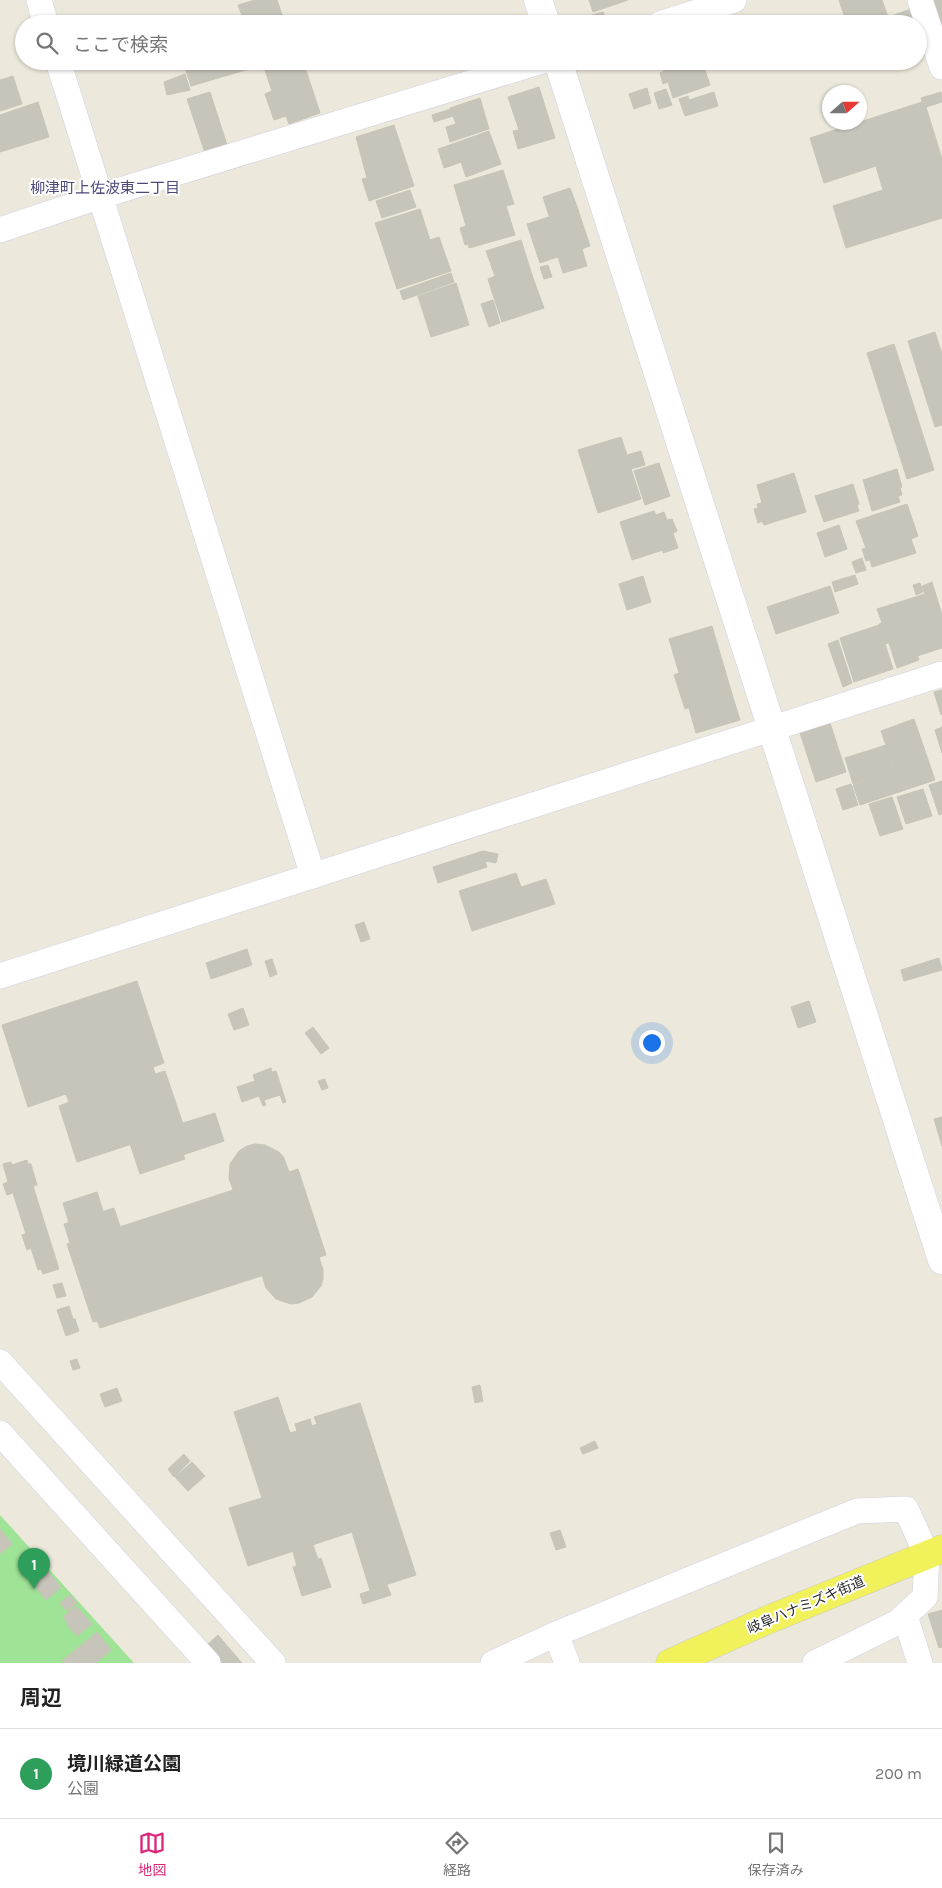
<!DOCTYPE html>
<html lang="ja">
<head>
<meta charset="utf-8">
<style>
  body { margin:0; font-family:Karla,"Noto Sans JP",sans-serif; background:#f2f2f2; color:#222 }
  .compass { position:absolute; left:822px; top:85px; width:45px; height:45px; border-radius:50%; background:#fff; box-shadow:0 1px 4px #0004; rotate:69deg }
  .you { position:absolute; left:651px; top:1042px; width:18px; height:18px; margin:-12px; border:4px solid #fff; border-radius:50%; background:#1a73e8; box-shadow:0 0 0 8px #1a73e833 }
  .badge { display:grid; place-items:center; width:32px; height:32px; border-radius:50%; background:#db2777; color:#fff; font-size:16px; font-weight:700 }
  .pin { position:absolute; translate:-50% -41px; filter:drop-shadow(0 1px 2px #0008) }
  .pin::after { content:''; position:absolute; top:26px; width:18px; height:15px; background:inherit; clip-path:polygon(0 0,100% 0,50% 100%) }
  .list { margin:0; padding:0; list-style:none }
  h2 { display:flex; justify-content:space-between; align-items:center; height:65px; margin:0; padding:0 20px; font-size:21px }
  h2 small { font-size:16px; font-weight:400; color:#767676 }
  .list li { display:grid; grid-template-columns:32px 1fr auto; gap:15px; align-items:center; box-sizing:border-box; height:90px; padding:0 20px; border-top:1px solid #e0e0e0 }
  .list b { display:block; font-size:19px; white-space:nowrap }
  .list p { margin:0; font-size:16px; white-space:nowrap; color:#767676 }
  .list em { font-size:16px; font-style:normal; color:#767676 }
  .icon { flex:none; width:28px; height:28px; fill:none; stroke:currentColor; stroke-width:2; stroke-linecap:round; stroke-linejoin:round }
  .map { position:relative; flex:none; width:942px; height:1663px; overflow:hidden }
  .search { position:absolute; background:#fff; box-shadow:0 1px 4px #0004; left:15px; right:15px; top:15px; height:55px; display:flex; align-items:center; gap:12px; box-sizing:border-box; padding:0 18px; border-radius:28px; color:#767676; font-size:19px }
  .sheet { height:155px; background:#fff }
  nav { display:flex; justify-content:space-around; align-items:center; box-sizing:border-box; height:70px; border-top:1px solid #e0e0e0; background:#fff; font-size:14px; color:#767676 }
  nav a { display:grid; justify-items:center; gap:2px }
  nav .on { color:#db2777 }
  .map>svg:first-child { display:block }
</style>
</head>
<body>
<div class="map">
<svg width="942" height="1663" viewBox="0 0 942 1663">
  <rect width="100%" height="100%" fill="#ece8db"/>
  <path fill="#9fe397" d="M 0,1515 L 134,1663 L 0,1663 Z"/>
  <path fill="#c7c5ba" stroke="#c7c5b5" d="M 255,0 L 277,0 L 285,24 L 245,24 L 238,5 Z
    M 589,0 L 628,0 L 593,12 Z
    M 839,0 L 882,0 L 888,17 L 867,24 L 847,24 Z
    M 934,0 L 942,0 L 942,24 Z
    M 911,9 L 916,24 L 893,24 L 891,18 L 894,17 L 894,15 Z
    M 603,12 L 607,24 L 587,24 L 585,17 Z
    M 891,16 L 893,24 L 868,24 Z
    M 183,61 L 247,61 L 249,69 L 191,86 Z
    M 291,61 L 303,61 L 320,113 L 289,124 L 286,116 L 274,120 L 265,94 L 272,91 L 265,70 Z
    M 661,61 L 702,61 L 710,85 L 673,98 L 668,82 L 663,84 L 660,73 L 664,71 Z
    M 185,74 L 190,90 L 167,95 L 164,82 Z
    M 13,76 L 22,104 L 0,111 L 0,80 Z
    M 539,87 L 555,138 L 518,149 L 513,131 L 519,130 L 508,97 Z
    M 647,88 L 651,103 L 634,109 L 629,94 Z
    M 666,89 L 672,105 L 659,109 L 654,93 Z
    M 210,92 L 227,145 L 205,153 L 187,99 Z
    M 714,92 L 718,106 L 685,116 L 679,99 L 688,96 L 689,100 Z
    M 941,92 L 942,102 L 926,107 L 942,159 L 942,218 L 846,248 L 833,206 L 883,190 L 876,166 L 824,183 L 810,138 L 922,102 L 921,98 Z
    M 480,98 L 489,129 L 450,142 L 446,127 L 456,124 L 450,108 Z
    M 38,102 L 49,137 L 0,152 L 0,115 Z
    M 451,109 L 453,116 L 434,122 L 432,115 Z
    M 394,125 L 414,186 L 369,201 L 362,179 L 367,178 L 356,137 Z
    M 489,131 L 501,164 L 466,177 L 461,162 L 453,165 L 447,146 Z
    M 447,146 L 453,165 L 444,168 L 438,149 Z
    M 503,170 L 514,204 L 506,206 L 515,235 L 469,248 L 468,244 L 465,245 L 460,228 L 466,226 L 454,185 Z
    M 570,188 L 579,212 L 551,222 L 543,197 Z
    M 410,190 L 416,207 L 382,218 L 376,201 Z
    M 420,209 L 430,240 L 439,237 L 451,271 L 397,289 L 375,223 Z
    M 579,213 L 590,246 L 540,263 L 527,224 L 549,217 L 551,222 Z
    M 521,240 L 533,278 L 492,292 L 488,279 L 495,276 L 486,251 Z
    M 582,249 L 587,266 L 563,273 L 558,257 Z
    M 548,265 L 552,277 L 544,279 L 540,267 Z
    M 451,273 L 454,282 L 403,300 L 400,291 Z
    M 533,278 L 544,308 L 502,322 L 492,292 Z
    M 456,283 L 469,325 L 431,337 L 418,296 Z
    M 493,300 L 500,323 L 489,327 L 481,304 Z
    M 935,332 L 942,354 L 942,425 L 935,427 L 908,341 Z
    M 894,344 L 934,470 L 907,479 L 867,353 Z
    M 621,437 L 627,455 L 641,451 L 645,465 L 631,469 L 641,499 L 598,513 L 578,450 Z
    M 659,463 L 670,496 L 645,505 L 634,471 Z
    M 897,469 L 902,487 L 900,488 L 902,495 L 898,496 L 900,502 L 872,511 L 863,480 Z
    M 794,473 L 806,512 L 764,525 L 762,521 L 758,523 L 754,509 L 758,508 L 757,504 L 762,503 L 757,485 Z
    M 853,484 L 859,504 L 857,505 L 859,511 L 824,522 L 815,496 Z
    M 907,504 L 918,536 L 911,539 L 916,553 L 872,567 L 870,560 L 866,561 L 862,549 L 866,548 L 856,521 Z
    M 654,511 L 656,515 L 664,512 L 667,520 L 672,519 L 677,531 L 673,533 L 678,548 L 663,553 L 663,550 L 632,560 L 620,522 Z
    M 839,525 L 847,549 L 825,557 L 817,533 Z
    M 862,558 L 866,570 L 856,573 L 852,562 Z
    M 855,575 L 858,584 L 835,592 L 832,582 Z
    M 643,576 L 651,602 L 627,610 L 619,584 Z
    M 932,582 L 939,605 L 882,623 L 877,609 L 925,594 L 922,586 Z
    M 920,583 L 923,592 L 916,595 L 913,585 Z
    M 830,586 L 839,613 L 776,634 L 767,607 Z
    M 939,605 L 942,615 L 942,648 L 917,656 L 911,636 L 885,644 L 879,624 Z
    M 879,625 L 893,669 L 854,682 L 840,638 Z
    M 712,626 L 732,694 L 685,709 L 674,675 L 679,673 L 669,639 Z
    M 911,636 L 919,660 L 897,668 L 889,643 Z
    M 838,640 L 852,683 L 843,687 L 828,644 Z
    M 942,690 L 942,714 L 941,715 L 934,692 Z
    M 732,694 L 740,720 L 696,733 L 689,708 Z
    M 914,719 L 935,780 L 860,805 L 853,785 L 895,771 L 881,731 Z
    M 830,723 L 846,772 L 816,782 L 800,733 Z
    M 942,727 L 942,753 L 935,730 Z
    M 886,745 L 894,771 L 853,784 L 845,758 Z
    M 942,781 L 942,814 L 939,815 L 929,785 Z
    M 851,784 L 858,805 L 843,810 L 836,789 Z
    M 923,789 L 932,816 L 906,824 L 897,797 Z
    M 892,797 L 903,829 L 880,836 L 869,804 Z
    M 483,851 L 498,854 L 496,863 L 485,861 L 487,867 L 438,883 L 433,867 Z
    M 516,873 L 521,887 L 546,879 L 555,904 L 472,931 L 459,891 Z
    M 364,922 L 370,939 L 361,942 L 355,925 Z
    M 247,949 L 252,965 L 211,979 L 206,963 Z
    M 939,958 L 942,970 L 904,981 L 901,970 Z
    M 272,959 L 277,974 L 270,977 L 265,961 Z
    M 137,981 L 164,1063 L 153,1067 L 155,1074 L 165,1071 L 184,1127 L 77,1162 L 59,1106 L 69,1102 L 66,1094 L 28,1107 L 2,1025 Z
    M 809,1001 L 816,1022 L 798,1028 L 791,1007 Z
    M 243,1008 L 249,1025 L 234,1030 L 228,1014 Z
    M 313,1027 L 329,1048 L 321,1054 L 305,1033 Z
    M 271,1068 L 272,1072 L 276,1071 L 286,1102 L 283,1103 L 280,1095 L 264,1100 L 266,1105 L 263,1106 L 259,1096 L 242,1102 L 237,1087 L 255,1081 L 253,1075 Z
    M 325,1079 L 328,1088 L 322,1090 L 318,1081 Z
    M 215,1113 L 224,1141 L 183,1155 L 185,1159 L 140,1174 L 130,1144 L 184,1127 L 183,1123 Z
    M 942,1117 L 942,1146 L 934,1119 Z
    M 255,1144 L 265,1145 L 279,1152 L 284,1158 L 289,1172 L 233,1190 L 229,1178 L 230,1164 L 239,1151 L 247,1146 Z
    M 27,1160 L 28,1164 L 31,1164 L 37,1185 L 33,1186 L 59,1269 L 43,1274 L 41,1269 L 38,1270 L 31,1248 L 27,1250 L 22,1235 L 26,1234 L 13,1193 L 7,1195 L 3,1184 L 8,1182 L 3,1164 L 11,1162 L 12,1165 Z
    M 298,1169 L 326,1255 L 100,1328 L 97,1321 L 93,1322 L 67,1244 Z
    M 97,1192 L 103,1211 L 69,1223 L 63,1203 Z
    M 114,1208 L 120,1226 L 70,1243 L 64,1224 Z
    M 319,1257 L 323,1270 L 323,1279 L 321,1286 L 312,1297 L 299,1303 L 291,1304 L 276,1299 L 266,1288 L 262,1275 Z
    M 62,1283 L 66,1296 L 57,1298 L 53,1285 Z
    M 69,1306 L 73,1319 L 75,1319 L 79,1331 L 66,1336 L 57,1310 Z
    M 77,1359 L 80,1368 L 73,1370 L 70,1361 Z
    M 480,1385 L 483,1401 L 475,1403 L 472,1387 Z
    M 117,1388 L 122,1401 L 105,1407 L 100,1394 Z
    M 278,1397 L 290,1433 L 297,1431 L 295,1424 L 310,1419 L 312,1426 L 317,1424 L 314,1417 L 360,1403 L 416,1575 L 370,1590 L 352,1532 L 248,1566 L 229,1508 L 262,1498 L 234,1412 Z
    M 595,1441 L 598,1448 L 583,1454 L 580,1448 Z
    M 184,1454 L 190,1461 L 174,1477 L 168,1469 Z
    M 192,1462 L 205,1476 L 188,1491 L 175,1477 Z
    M 0,1529 L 12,1544 L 0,1554 Z
    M 560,1530 L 566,1547 L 556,1550 L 550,1533 Z
    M 313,1545 L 318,1559 L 321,1558 L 331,1587 L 302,1596 L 293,1567 L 297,1566 L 293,1552 Z
    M 45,1568 L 61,1587 L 46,1600 L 31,1581 Z
    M 387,1585 L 391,1595 L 363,1604 L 360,1594 Z
    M 70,1595 L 77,1603 L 67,1611 L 60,1603 Z
    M 76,1606 L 92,1624 L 77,1636 L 67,1625 L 68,1624 L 63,1617 Z
    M 942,1610 L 942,1647 L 939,1648 L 928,1614 Z
    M 97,1632 L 111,1650 L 96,1663 L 63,1663 L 62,1661 Z
    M 218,1635 L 242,1663 L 222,1663 L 207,1645 Z"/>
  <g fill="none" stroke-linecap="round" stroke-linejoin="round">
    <defs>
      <path id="minor" d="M 39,0 L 46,24
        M 920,0 L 942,67
        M 660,24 L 734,0
        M 58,61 L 313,876
        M 0,230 L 101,196 L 542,61
        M 0,976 L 942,674
        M 0,1362 L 273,1663
        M 0,1433 L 208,1663
        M 905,1616 L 920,1663
        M 556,1634 L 567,1663
        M 493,1663 L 556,1634 L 857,1511 L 906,1509 L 927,1555 L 925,1597 L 898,1622 L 815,1663"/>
      <path id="tertiary" d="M 538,0 L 546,24
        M 558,61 L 942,1260"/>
      <path id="primary" d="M 670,1663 L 765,1621 L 942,1549"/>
    </defs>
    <use href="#minor" stroke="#d1d0e2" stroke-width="26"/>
    <use href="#tertiary" stroke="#d1d0e2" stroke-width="29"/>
    <use href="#primary" stroke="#ccc" stroke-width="29"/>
    <use href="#minor" stroke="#fff" stroke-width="25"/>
    <use href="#tertiary" stroke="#fff" stroke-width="28"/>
    <use href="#primary" stroke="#f1f15b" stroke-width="28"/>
  </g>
  <g text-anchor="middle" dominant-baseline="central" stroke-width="4" stroke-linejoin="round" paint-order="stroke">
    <g font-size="14" fill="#292929" stroke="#fff">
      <text transform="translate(806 1605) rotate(-23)">岐阜ハナミズキ街道</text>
    </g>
    <g font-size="15" fill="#4c4a7a" stroke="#fff">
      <text x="105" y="188">柳津町上佐波東二丁目</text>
    </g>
  </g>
</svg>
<svg class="compass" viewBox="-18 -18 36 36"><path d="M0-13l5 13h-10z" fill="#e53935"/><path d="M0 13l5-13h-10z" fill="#767676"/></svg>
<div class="you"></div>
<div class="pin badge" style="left:34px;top:1589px;background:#2e9e5b">1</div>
<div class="search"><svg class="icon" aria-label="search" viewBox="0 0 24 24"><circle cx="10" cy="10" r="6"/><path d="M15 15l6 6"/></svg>ここで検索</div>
</div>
<section class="sheet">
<h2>周辺<small></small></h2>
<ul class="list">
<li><span class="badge" style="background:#2e9e5b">1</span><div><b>境川緑道公園</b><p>公園</p></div><em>200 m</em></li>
</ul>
</section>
<nav>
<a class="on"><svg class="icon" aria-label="map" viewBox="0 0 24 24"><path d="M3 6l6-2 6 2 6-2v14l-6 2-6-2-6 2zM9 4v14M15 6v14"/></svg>地図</a>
<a><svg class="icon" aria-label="directions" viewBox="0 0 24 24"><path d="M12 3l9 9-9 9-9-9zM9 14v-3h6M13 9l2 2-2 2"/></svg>経路</a>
<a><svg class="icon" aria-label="saved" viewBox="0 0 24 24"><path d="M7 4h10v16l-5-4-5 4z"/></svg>保存済み</a>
</nav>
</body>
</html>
